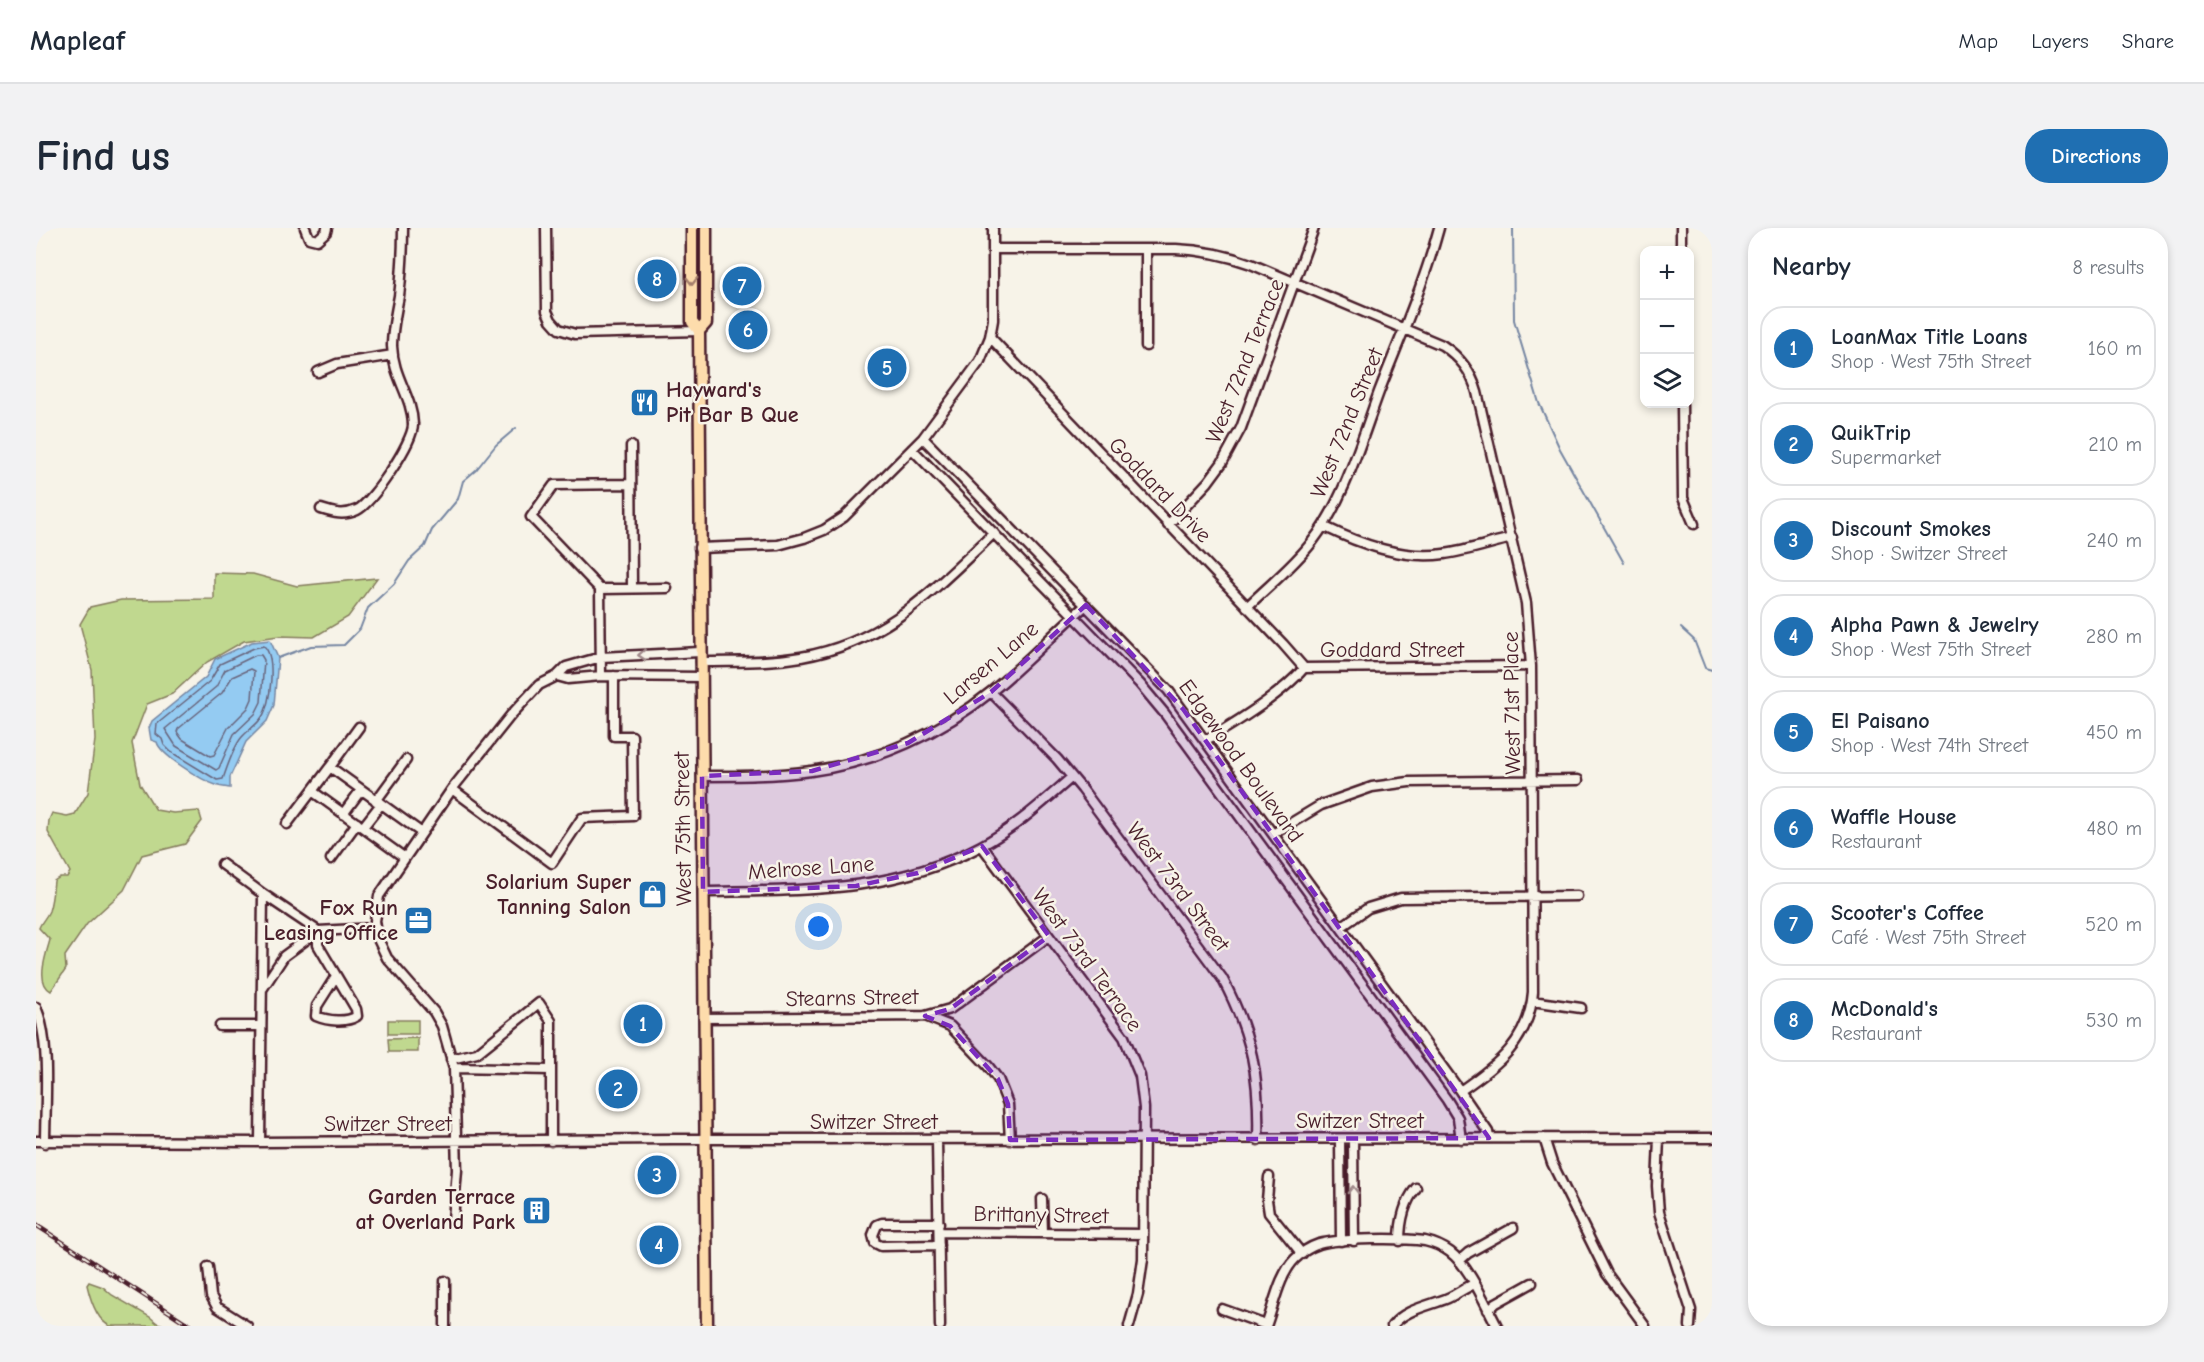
<!DOCTYPE html>
<html lang="en">
<head>
<meta charset="utf-8">
<style>
  body { margin:0; font-family:"Comic Neue",sans-serif; background:#f2f2f3; color:#1f2937 }
  .controls { position:absolute; right:18px; top:18px; display:grid; overflow:hidden; border-radius:12px; box-shadow:0 3px 9px #0003 }
  .controls button { width:54px; height:54px; display:grid; place-items:center; padding:0; border:0; border-bottom:2px solid #e0e1e3; background:#fff; color:#1f2937; font:30px sans-serif }
  .you { position:absolute; left:783px; top:699px; width:21px; height:21px; margin:-15px; border:4px solid #fff; border-radius:50%; background:#1a73e8; box-shadow:0 0 0 9px #1a73e833 }
  .badge { display:grid; place-items:center; width:39px; height:39px; border-radius:50%; background:#1f6fb2; color:#fff; font-size:20px; font-weight:700 }
  .pin { position:absolute; translate:-50% -50%; border:3px solid #fff; box-shadow:0 2px 6px #0006 }
  .list { margin:0; padding:0; list-style:none }
  h2 { display:flex; justify-content:space-between; align-items:center; height:78px; margin:0; padding:0 24px; font-size:26px }
  h2 small { font-size:20px; font-weight:400; color:#747a83 }
  .list li { display:grid; grid-template-columns:39px 1fr auto; gap:18px; align-items:center; box-sizing:border-box; height:84px; margin:0 12px 12px; padding:0 12px; border:2px solid #e0e1e3; border-radius:24px }
  .list b { display:block; font-size:22px; white-space:nowrap }
  .list p { margin:0; font-size:20px; white-space:nowrap; color:#747a83 }
  .list em { font-size:20px; font-style:normal; color:#747a83 }
  .icon { flex:none; width:33px; height:33px; fill:none; stroke:currentColor; stroke-width:2; stroke-linecap:round; stroke-linejoin:round }
  .map { position:relative; flex:none; width:1676px; height:1098px; overflow:hidden; border-radius:24px }
  header { display:flex; align-items:center; gap:36px; box-sizing:border-box; height:84px; padding:0 30px; background:#fff; border-bottom:2px solid #e0e1e3 }
  header strong { font-size:28px }
  nav { display:flex; gap:33px; margin-inline-start:auto; font-size:21px }
  .intro { display:flex; align-items:center; justify-content:space-between; box-sizing:border-box; height:144px; padding:0 36px }
  h1 { margin:0; font-size:42px }
  .button { padding:15px 27px; border-radius:24px; background:#1f6fb2; color:#fff; font-size:21px; font-weight:700 }
  main { display:flex; gap:36px; padding:0 36px }
  aside { flex:1; background:#fff; border-radius:24px; box-shadow:0 3px 9px #0003 }
  .map>svg:first-child { display:block }
</style>
</head>
<body>
<header>
<strong>Mapleaf</strong>
<nav><a>Map</a><a>Layers</a><a>Share</a></nav>
</header>
<div class="intro"><h1>Find us</h1><a class="button">Directions</a></div>
<main>
<div class="map">
<svg width="1676" height="1098" viewBox="0 0 1676 1098">
  <rect width="100%" height="100%" fill="#f7f3e8"/>
  <filter id="ink" filterUnits="userSpaceOnUse"><feTurbulence type="fractalNoise" baseFrequency=".0167" numOctaves="2"/><feDisplacementMap in="SourceGraphic" scale="12" xChannelSelector="R" yChannelSelector="G"/><feConvolveMatrix kernelMatrix="1 2 1 2 8 2 1 2 1" color-interpolation-filters="sRGB"/></filter>
  <g filter="url(#ink)">
    <path fill="#c0d88f" stroke="#857c5d" stroke-width="1.5" d="M 178,345 L 217,346 L 261,358 L 341,350 L 312,389 L 278,409 L 243,408 L 208,413 L 171,434 L 136,466 L 111,476 L 96,515 L 104,556 L 120,582 L 137,585 L 163,583 L 166,593 L 149,616 L 106,627 L 88,662 L 51,696 L 29,728 L 30,741 L 15,763 C 0,755 9,729 14,712 L 3,700 C 5,694 10,690 13,683 C 16,674 17,663 18,653 L 24,649 L 31,649 L 34,644 L 12,604 L 13,592 L 16,585 L 31,588 L 39,586 L 52,565 L 59,512 L 56,442 L 44,396 L 54,379 L 85,372 L 178,371 Z
      M 352,792 L 382,792 L 382,806 L 352,806 Z
      M 382,810 L 382,824 L 353,824 L 352,811 Z
      M 53,1054 L 67,1059 L 76,1067 L 114,1089 L 121,1095 L 131,1098 C 119,1098 82,1098 74,1098 C 60,1092 54,1070 51,1057 Z"/>
    <path fill="#94cbf2" stroke="#7686a2" stroke-width="1.5" d="M 234,412 L 242,430 L 238,477 L 231,493 L 210,514 L 194,549 L 194,560 C 190,559 184,559 180,557 C 167,553 124,527 121,514 L 115,512 L 113,500 L 116,493 L 170,449 L 179,431 L 216,414 Z"/>
    <g fill="none" stroke-linecap="round" stroke-linejoin="round">
      <path stroke="#68647b" stroke-width="1.5" d="M 228,418 C 240,429 235,476 226,489 C 221,497 212,502 206,509 C 198,518 191,539 187,551 L 181,552 L 135,524 L 128,517 L 126,511 L 120,506 L 121,496 L 174,453 L 184,436 L 218,420 Z
        M 220,427 L 225,427 L 228,432 L 225,474 L 219,486 L 198,506 L 183,540 L 180,542 L 140,518 L 129,501 L 180,459 L 189,442 Z
        M 214,441 L 218,443 L 216,471 L 212,480 L 192,500 L 178,527 L 174,528 L 146,511 L 141,504 L 142,501 L 186,465 L 196,449 Z"/>
      <path stroke="#7686a2" stroke-width="2" d="M 1477,0 L 1478,92 L 1503,175 L 1524,221 L 1588,335
        M 1645,400 L 1658,412 L 1669,440 L 1676,442
        M 242,430 L 275,418 L 308,417 L 324,401 L 332,380 L 358,356 L 373,333 L 389,318 L 396,302 L 422,271 L 427,253 L 440,242 L 460,217 L 480,200"/>
      <defs>
        <path id="minor" d="M 269,0 L 273,10 L 281,12 L 290,4 L 291,0
          M 510,0 L 511,83 L 515,92 L 523,101 L 539,106 L 663,103
          M 1645,0 L 1645,22
          M 957,21 L 1140,21 C 1166,22 1190,27 1215,36 L 1406,117 C 1424,129 1435,143 1441,164 L 1490,375 L 1495,438 L 1497,764 C 1493,813 1462,837 1424,863
          M 1110,21 L 1110,118
          M 954,109 L 1247,416 L 1268,440
          M 282,144 L 301,136 L 357,127
          M 1646,176 L 1647,270 L 1658,296
          M 887,210 L 1132,462 L 1424,863 L 1452,904 L 1453,910
          M 595,218 L 596,360
          M 876,221 L 1104,456 L 1129,486 L 1411,872 L 1422,890 L 1425,911
          M 285,281 C 297,285 308,288 321,282 C 336,275 378,213 377,196 C 376,168 357,149 356,118 C 356,102 360,84 363,68 C 366,45 367,23 367,0
          M 1132,297 L 1172,254 L 1186,235 L 1205,200 L 1278,0
          M 1287,298 C 1324,316 1367,332 1408,326 C 1431,323 1454,315 1476,310
          M 663,320 L 742,317 L 768,310 L 788,302 L 808,289 L 887,210 L 944,133 L 954,109 L 957,92 L 957,0
          M 564,361 L 631,360
          M 1211,379 C 1232,358 1258,338 1276,314 C 1308,273 1325,213 1343,164 C 1364,110 1388,56 1403,0
          M 665,434 C 698,433 732,435 765,429 C 851,414 898,361 958,305
          M 521,448 L 532,451 L 565,448 L 665,449
          M 565,448 L 564,361 L 495,289 L 518,257 L 595,256
          M 955,464 L 1021,531 L 1046,561 L 1186,750 C 1216,806 1224,849 1222,912
          M 1170,512 C 1201,494 1245,467 1268,440 L 1495,438
          M 294,539 L 323,499
          M 666,548 C 702,548 739,548 775,543 C 841,534 905,505 956,463 C 989,436 1018,405 1050,377
          M 416,561 L 516,635 L 546,590 L 597,588 L 596,508 L 578,508 L 578,448
          M 340,573 L 370,532
          M 307,586 L 325,562
          M 251,596 L 276,563
          M 327,599 L 345,576
          M 1237,606 L 1285,577 L 1336,559 L 1373,554 L 1542,552
          M 946,618 L 1088,809 L 1104,848 L 1108,880 L 1107,1031 L 1102,1066 L 1093,1098
          M 369,630 L 276,563 L 294,539 L 386,605
          M 295,631 L 321,595
          M 186,636 L 227,666 L 282,703
          M 667,664 C 765,662 855,666 945,618 C 979,600 1007,574 1036,549
          M 1305,699 L 1332,680 L 1365,670 L 1541,668
          M 282,703 L 282,717 L 320,781 L 321,788 C 310,795 292,793 280,788 L 281,778 L 300,748
          M 282,703 L 339,700
          M 227,760 L 248,728 L 282,703
          M 1496,773 L 1545,780
          M 0,779 C 15,814 9,876 9,915
          M 889,788 L 914,798 L 952,838 L 962,851 L 972,876 L 974,912
          M 668,790 L 889,788 L 914,781 L 1013,708
          M 184,798 L 225,798
          M 415,831 L 441,825 L 503,775 L 515,793 L 515,913
          M 418,840 L 514,842
          M 1508,910 L 1516,935 L 1571,1046 L 1609,1098
          M 1623,910 L 1621,958 L 1623,984 L 1655,1082 L 1654,1098
          M 1317,911 L 1318,1013
          M 901,912 L 904,1098
          M 1304,912 L 1305,1013
          M 0,913 L 224,914 L 637,911 L 1676,910
          M 224,914 L 227,666
          M 1233,949 L 1231,972 L 1233,985 L 1266,1026
          M 1006,971 L 1007,1005
          M 417,992 L 421,942 L 418,840 L 406,798 L 398,784 L 351,730 L 342,711 L 339,693 L 343,668 L 416,561 L 475,487 L 503,457 L 521,448 L 530,439 L 565,429 L 664,424
          M 903,995 L 846,995 L 841,997 L 837,1007 L 839,1015 L 845,1018 L 903,1017
          M 903,1004 L 1107,1006
          M 1364,1013 C 1364,993 1368,975 1380,960
          M 1423,1033 L 1432,1025 L 1477,1000
          M 172,1039 L 175,1068 L 181,1079 L 211,1098
          M 409,1053 L 409,1098
          M 1186,1081 L 1230,1097
          M 1452,1082 L 1460,1075 L 1496,1055
          M 1230,1098 C 1238,1077 1243,1047 1259,1031 C 1266,1024 1274,1019 1283,1016 C 1304,1010 1367,1010 1389,1013 C 1398,1015 1407,1019 1414,1024 C 1434,1039 1449,1076 1461,1098
          M 1356,1098 C 1369,1081 1393,1078 1412,1070 C 1421,1066 1429,1060 1438,1056"/>
        <path id="major" d="M 656,0 L 656,94 L 663,103 L 671,1098
          M 663,103 L 670,95 L 670,0"/>
      </defs>
      <use href="#minor" stroke="#4a1f2b" stroke-width="13"/>
      <use href="#major" stroke="#4a1f2b" stroke-width="15"/>
      <use href="#minor" stroke="#f7f3e8" stroke-width="8"/>
      <use href="#major" stroke="#fddcac" stroke-width="10"/>
      <defs>
        <path id="rail" d="M 0,997 L 155,1098"/>
      </defs>
      <use href="#rail" stroke="#4a1f2b" stroke-width="4.5"/>
      <use href="#rail" stroke="#f7f3e8" stroke-width="2" stroke-dasharray="7" stroke-linecap="butt"/>
    </g>
    <defs><path id="oneway-chevron" d="M-2-3.5L2.5 0L-2 3.5" fill="none" stroke-width="1.6" stroke-linecap="round" stroke-linejoin="round" transform="scale(1.5)"/></defs>
    <use stroke="#a47e6c" href="#oneway-chevron" transform="translate(656 53) rotate(90)"/>
    <g stroke="#a0898a">
      <use href="#oneway-chevron" transform="translate(606 427) rotate(177)"/>
      <use href="#oneway-chevron" transform="translate(1317 962) rotate(-91)"/>
    </g>
  </g>
  <path fill="#7b2cbf" fill-opacity="0.2" stroke="#7b2cbf" stroke-width="4.5" stroke-dasharray="12 8" stroke-linejoin="round" d="M 1050,377 L 1147,481 L 1453,910 L 974,912 L 972,876 L 962,851 L 914,798 L 889,788 L 914,781 L 1013,708 L 946,618 L 882,645 L 820,658 L 667,664 L 666,548 L 776,543 L 872,515 L 955,464 Z"/>
  <defs>
    <symbol id="restaurant-square" viewBox="-11 -11 22 22"><rect x="-9" y="-9" width="18" height="18" rx="4" fill="#1f6fb2" stroke="#f7f3e8"/><path d="M-5-6h1v4h1v-4h1v4h1v-4h1v5L-1.5 .5V6h-2V.5L-5-1ZM5-6V6H3V1.5H1.5Q1.5-4 5-6Z" fill="#fff"/></symbol>
    <symbol id="shop-square" viewBox="-11 -11 22 22"><rect x="-9" y="-9" width="18" height="18" rx="4" fill="#1f6fb2" stroke="#f7f3e8"/><path d="M-5-2.5h2.3a2.7 3.5 0 0 1 5.4 0H5L5.5 6h-11ZM-1.5-2.5h3a1.5 2.3 0 0 0-3 0Z" fill="#fff"/></symbol>
    <symbol id="office-square" viewBox="-11 -11 22 22"><rect x="-9" y="-9" width="18" height="18" rx="4" fill="#1f6fb2" stroke="#f7f3e8"/><path d="M-6-3h4V-5.5h4V-3h4V5H-6ZM-1-4.5V-3h2v-1.5ZM-6 0V1H6V0Z" fill="#fff"/></symbol>
    <symbol id="building-square" viewBox="-11 -11 22 22"><rect x="-9" y="-9" width="18" height="18" rx="4" fill="#1f6fb2" stroke="#f7f3e8"/><path d="M-4-6H4V6H1V3H-1V6H-4ZM-2.5-4.3h1.7v1.8h-1.7ZM.8-4.3h1.7v1.8H.8ZM-2.5-1h1.7V.8h-1.7ZM.8-1h1.7V.8H.8Z" fill="#fff"/></symbol>
  </defs>
  <g fill-rule="evenodd">
    <use href="#restaurant-square" x="592" y="158" width="33" height="33"/>
    <use href="#shop-square" x="600" y="650" width="33" height="33"/>
    <use href="#office-square" x="366" y="676" width="33" height="33"/>
    <use href="#building-square" x="484" y="966" width="33" height="33"/>
  </g>
  <g text-anchor="middle" dominant-baseline="central" stroke-width="5" stroke-linejoin="round" paint-order="stroke">
    <g font-size="22" fill="#4a1f2b" stroke="#f7f3e8">
      <text transform="translate(1209 133) rotate(-68)">West 72nd Terrace</text>
      <text transform="translate(1311 195) rotate(-68)">West 72nd Street</text>
      <text transform="translate(1124 262) rotate(46)">Goddard Drive</text>
      <text x="1356" y="422">Goddard Street</text>
      <text transform="translate(955 435) rotate(-40)">Larsen Lane</text>
      <text transform="translate(1476 475) rotate(-91)">West 71st Place</text>
      <text transform="translate(1205 533) rotate(54)">Edgewood Boulevard</text>
      <text transform="translate(647 601) rotate(-91)">West 75th Street</text>
      <text transform="translate(775 640) rotate(-4)">Melrose Lane</text>
      <text transform="translate(1142 659) rotate(53)">West 73rd Street</text>
      <text transform="translate(1051 732) rotate(54)">West 73rd Terrace</text>
      <text transform="translate(816 770) rotate(-1)">Stearns Street</text>
      <text x="1324" y="893">Switzer Street</text>
      <text x="838" y="894">Switzer Street</text>
      <text x="352" y="896">Switzer Street</text>
      <text transform="translate(1005 987) rotate(1)">Brittany Street</text>
    </g>
    <g font-size="22" font-weight="bold" fill="#4a1f2b" stroke="#f7f3e8" text-anchor="end">
      <text x="630" y="162" text-anchor="start">Hayward's<tspan x="630" dy="25">Pit Bar B Que</tspan></text>
      <text x="595" y="654">Solarium Super<tspan x="595" dy="25">Tanning Salon</tspan></text>
      <text x="362" y="680">Fox Run<tspan x="362" dy="25">Leasing Office</tspan></text>
      <text x="479" y="969">Garden Terrace<tspan x="479" dy="25">at Overland Park</tspan></text>
    </g>
  </g>
</svg>
<div class="controls">
<button>+</button>
<button>−</button>
<button><svg class="icon" aria-label="layers" viewBox="0 0 24 24"><path d="M12 4l9 5-9 5-9-5zM3 14l9 5 9-5"/></svg></button>
</div>
<div class="you"></div>
<div class="pin badge" style="left:607px;top:796px">1</div>
<div class="pin badge" style="left:582px;top:861px">2</div>
<div class="pin badge" style="left:621px;top:947px">3</div>
<div class="pin badge" style="left:623px;top:1017px">4</div>
<div class="pin badge" style="left:851px;top:140px">5</div>
<div class="pin badge" style="left:712px;top:102px">6</div>
<div class="pin badge" style="left:706px;top:58px">7</div>
<div class="pin badge" style="left:621px;top:51px">8</div>
</div>
<aside>
<h2>Nearby<small>8 results</small></h2>
<ul class="list">
<li><span class="badge">1</span><div><b>LoanMax Title Loans</b><p>Shop · West 75th Street</p></div><em>160 m</em></li>
<li><span class="badge">2</span><div><b>QuikTrip</b><p>Supermarket</p></div><em>210 m</em></li>
<li><span class="badge">3</span><div><b>Discount Smokes</b><p>Shop · Switzer Street</p></div><em>240 m</em></li>
<li><span class="badge">4</span><div><b>Alpha Pawn &amp; Jewelry</b><p>Shop · West 75th Street</p></div><em>280 m</em></li>
<li><span class="badge">5</span><div><b>El Paisano</b><p>Shop · West 74th Street</p></div><em>450 m</em></li>
<li><span class="badge">6</span><div><b>Waffle House</b><p>Restaurant</p></div><em>480 m</em></li>
<li><span class="badge">7</span><div><b>Scooter's Coffee</b><p>Café · West 75th Street</p></div><em>520 m</em></li>
<li><span class="badge">8</span><div><b>McDonald's</b><p>Restaurant</p></div><em>530 m</em></li>
</ul>
</aside>
</main>
</body>
</html>
